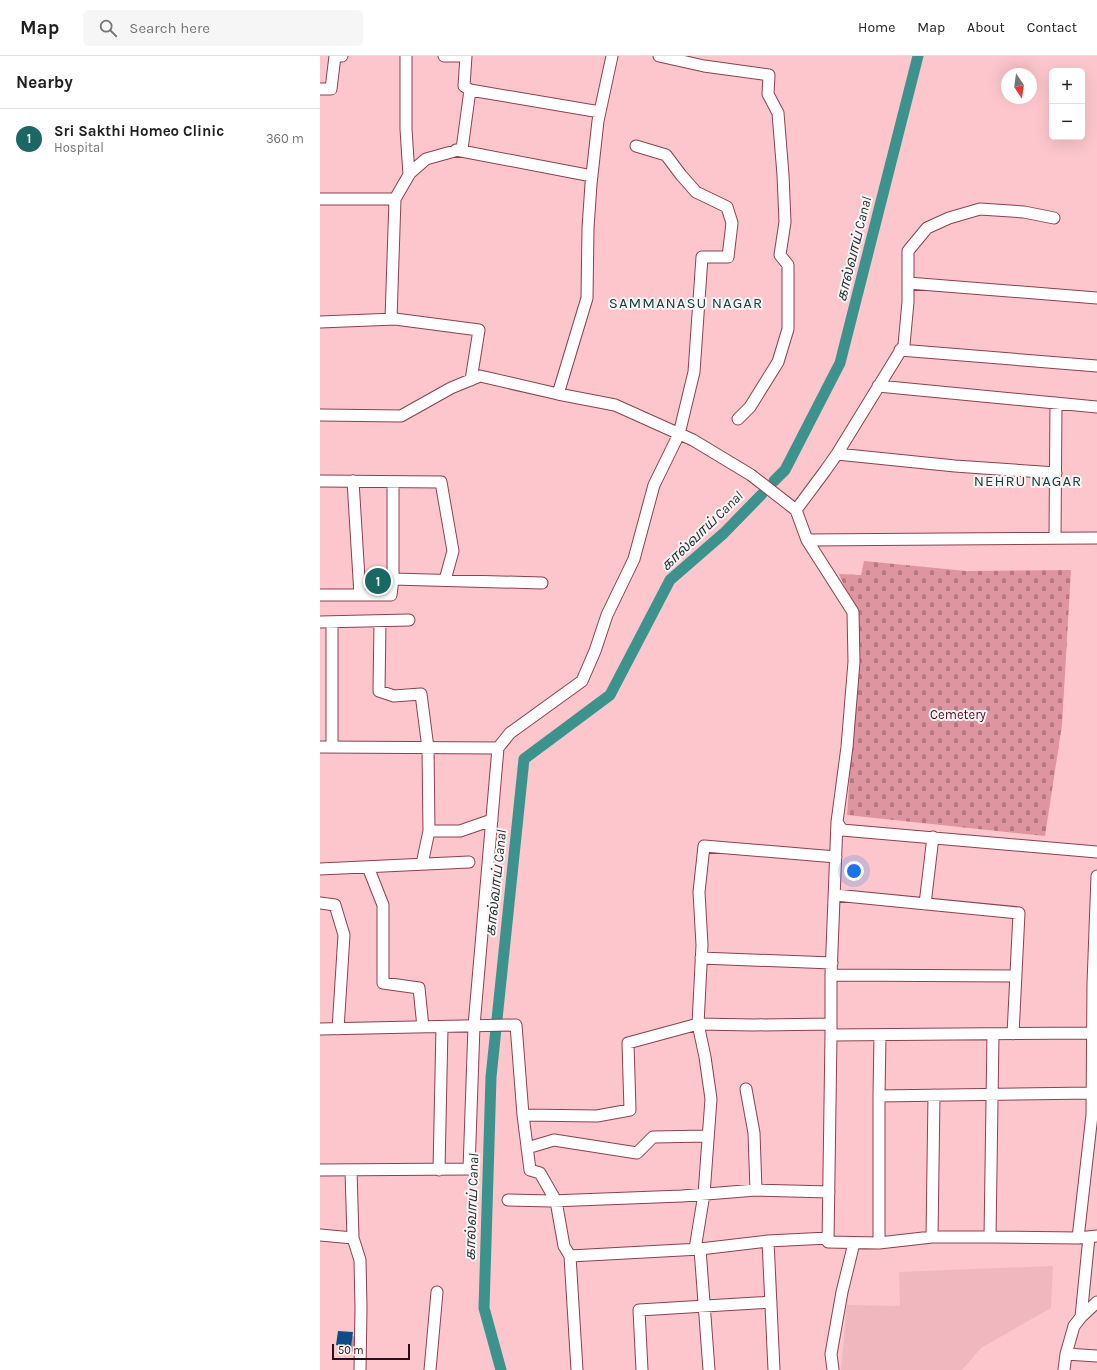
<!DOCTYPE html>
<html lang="en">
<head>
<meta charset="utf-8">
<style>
  body { margin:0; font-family:Karla,"Noto Sans Tamil",sans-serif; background:#f6f6f6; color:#202124 }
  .controls { position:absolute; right:12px; top:12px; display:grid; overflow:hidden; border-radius:6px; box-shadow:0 4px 16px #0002 }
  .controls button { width:36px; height:36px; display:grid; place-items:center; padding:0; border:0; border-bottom:1px solid #e0e0e0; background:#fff; color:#202124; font:20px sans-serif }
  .compass { position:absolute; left:681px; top:12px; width:36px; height:36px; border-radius:50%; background:#fff; box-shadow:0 4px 16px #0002; rotate:167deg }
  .scale { position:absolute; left:12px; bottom:10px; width:78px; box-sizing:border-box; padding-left:4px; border:2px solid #2c0d13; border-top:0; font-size:11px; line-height:14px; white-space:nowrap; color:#2c0d13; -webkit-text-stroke:3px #fef4f5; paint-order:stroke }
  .you { position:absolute; left:534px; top:815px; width:14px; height:14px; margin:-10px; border:3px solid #fff; border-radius:50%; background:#1a73e8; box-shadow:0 0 0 6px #1a73e833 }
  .badge { display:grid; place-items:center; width:26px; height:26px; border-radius:50%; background:#1a6763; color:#fff; font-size:13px; font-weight:700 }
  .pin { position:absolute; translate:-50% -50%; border:2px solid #fff; box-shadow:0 1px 4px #0006 }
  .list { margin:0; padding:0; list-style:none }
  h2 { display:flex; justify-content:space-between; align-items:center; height:52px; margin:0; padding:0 16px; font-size:17px }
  h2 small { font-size:13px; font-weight:400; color:#757577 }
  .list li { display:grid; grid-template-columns:26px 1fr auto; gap:12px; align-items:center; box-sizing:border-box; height:60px; padding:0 16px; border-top:1px solid #e0e0e0 }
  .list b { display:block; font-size:15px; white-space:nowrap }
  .list p { margin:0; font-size:13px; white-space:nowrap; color:#757577 }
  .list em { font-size:13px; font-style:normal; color:#757577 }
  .icon { flex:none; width:22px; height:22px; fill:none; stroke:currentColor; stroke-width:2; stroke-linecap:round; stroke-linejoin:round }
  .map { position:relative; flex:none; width:777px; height:1314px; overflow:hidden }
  header { display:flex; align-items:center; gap:24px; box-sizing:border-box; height:56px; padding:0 20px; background:#fff; border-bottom:1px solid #e0e0e0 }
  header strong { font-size:19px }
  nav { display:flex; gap:22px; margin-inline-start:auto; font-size:14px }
  .search { width:280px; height:36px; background:#f6f6f6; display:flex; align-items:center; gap:10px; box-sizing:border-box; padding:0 14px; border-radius:6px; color:#757577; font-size:15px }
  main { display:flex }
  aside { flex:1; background:#fff }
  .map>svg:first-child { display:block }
</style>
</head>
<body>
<header>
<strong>Map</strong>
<div class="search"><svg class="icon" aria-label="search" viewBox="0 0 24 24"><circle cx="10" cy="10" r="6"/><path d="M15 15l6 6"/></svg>Search here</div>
<nav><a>Home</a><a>Map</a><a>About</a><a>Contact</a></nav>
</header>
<main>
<aside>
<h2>Nearby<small></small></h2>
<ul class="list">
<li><span class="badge">1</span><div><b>Sri Sakthi Homeo Clinic</b><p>Hospital</p></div><em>360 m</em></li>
</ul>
</aside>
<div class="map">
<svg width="777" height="1314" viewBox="0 0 777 1314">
  <defs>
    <pattern id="cemetery-stones" width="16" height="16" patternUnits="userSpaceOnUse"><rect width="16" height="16" fill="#df959f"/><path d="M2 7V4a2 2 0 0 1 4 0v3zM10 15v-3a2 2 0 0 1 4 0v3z" fill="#b57880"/></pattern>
    <filter id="shadow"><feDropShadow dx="2.5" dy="4.5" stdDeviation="0" flood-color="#0004"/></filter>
  </defs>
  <rect width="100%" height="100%" fill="#fcc6cc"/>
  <path fill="#f1b7be" d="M 733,1210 L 731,1252 L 661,1292 L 642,1314 L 521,1314 L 527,1249 L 580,1250 L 579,1216 Z"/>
  <path fill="url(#cemetery-stones)" d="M 544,505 L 646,515 L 751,514 L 742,669 L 725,780 L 527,759 L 533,669 L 536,552 L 526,534 L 519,518 L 541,519 Z"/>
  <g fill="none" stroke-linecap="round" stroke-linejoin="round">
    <path stroke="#3c938e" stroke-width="11" d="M 454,425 L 465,414 L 520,307 L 598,0
      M 181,1314 L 164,1252 L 171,1021 L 204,703 L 290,639 L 350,524 L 404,477 L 442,438"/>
  </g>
  <path fill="#0b4d85" filter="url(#shadow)" d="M 48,517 L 66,517 L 65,532 L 47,532 Z
    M 18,1275 L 33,1276 L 31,1291 L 16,1289 Z"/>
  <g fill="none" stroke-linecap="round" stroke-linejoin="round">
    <defs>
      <path id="street" d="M 86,0 L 86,73 L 89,119
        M 124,0 L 146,0
        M 339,0 L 384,10 L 449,19 L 448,38 L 458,57 L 463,119 L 465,166 L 460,199 L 468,209 L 468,273 L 458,306 L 430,351 L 418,363
        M 0,33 L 11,33 L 15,0 L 22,0
        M 150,34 L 280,56
        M 136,94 L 272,120
        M 0,143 L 75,143 L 71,263
        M 75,143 L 90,117 L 106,103 L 142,93 L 150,34 L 144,30 L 146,0
        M 588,227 L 777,242
        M 0,266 L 75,263 L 159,274 L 151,324
        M 580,294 L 777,310
        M 558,330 L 777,351
        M 238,338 L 267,242 L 268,172 L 271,128 L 278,65 L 292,0
        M 0,359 L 81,360 L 131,332 L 160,320 L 238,338 L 295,349 L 373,384 L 431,419 L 476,454
        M 517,398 L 635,410 L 736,417
        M 0,425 L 121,426 L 133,495 L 125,524
        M 33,425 L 40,539
        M 476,454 L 487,484 L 533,556 L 534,606 L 527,691 L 517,766 L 522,774 L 777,796
        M 476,454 L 505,415 L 517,398 L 584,289 L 588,246 L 588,195 L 607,172 L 629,162 L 660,153 L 704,156 L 734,162
        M 735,482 L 736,347
        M 487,484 L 777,482
        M 73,523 L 73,426
        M 0,539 L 71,539 L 73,523 L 222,527
        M 60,565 L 59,635 L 74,640 L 101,638 L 108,692 L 109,775
        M 0,566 L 89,564
        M 12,566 L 12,691
        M 0,691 L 178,692
        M 517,766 L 511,919 L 511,979 L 772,977
        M 102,808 L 109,775 L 140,775 L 172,764
        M 48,811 L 63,849 L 63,927 L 99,932 L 103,971
        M 0,813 L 149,806
        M 515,839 L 699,857 L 693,978
        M 0,847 L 15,849 L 24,879 L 18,973
        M 605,848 L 613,781
        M 381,902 L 512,907
        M 511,919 L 696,920
        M 511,968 L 433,969 L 378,968 L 382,889 L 379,836 L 384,790 L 516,801
        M 0,973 L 196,969 L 203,1059
        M 673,978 L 670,1181 L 758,1182 L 777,1180
        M 511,979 L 508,1186 L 559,1187 L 559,1040
        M 560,979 L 559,1040 L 772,1037
        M 426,1033 L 434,1077 L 436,1134
        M 614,1039 L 612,1181 L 670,1181
        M 207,1092 L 234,1084 L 317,1097 L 333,1081 L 388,1080
        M 0,1114 L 149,1113 L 154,970 L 178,692 L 190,677 L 262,625 L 275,595 L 287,559 L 314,503 L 334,429 L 359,378 L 374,316 L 382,201 L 408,201 L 412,167 L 407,151 L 376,136 L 361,119 L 346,99 L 316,90
        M 31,1114 L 33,1182 L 40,1204 L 41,1252 L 40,1314
        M 119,1114 L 122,971
        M 188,1144 L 231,1145 L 362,1140 L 436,1134 L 509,1136
        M 0,1179 L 33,1182
        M 758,1182 L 772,1059 L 773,928 L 777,820
        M 448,1185 L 454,1314
        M 559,1187 L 612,1181
        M 380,1193 L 389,1314
        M 250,1200 L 244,1190 L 236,1145 L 220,1117 L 210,1114 L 203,1059 L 277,1060 L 310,1054 L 308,987 L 378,968 L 385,1001 L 391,1043 L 384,1138 L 375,1193
        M 777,1246 L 761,1261 L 754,1270 L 746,1298 L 777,1300
        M 761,1261 L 769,1181
        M 110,1314 L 117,1236
        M 257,1314 L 250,1200 L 380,1193 L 448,1185 L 508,1182
        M 322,1314 L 319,1254 L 451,1246
        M 513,1314 L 511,1298 L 522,1236 L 534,1187
        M 744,1314 L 746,1298"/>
    </defs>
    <use href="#street" stroke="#8d404f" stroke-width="13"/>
    <use href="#street" stroke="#fff" stroke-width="11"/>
  </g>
  <g text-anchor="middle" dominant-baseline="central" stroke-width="4" stroke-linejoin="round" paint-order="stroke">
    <g font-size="13" fill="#510b1f" stroke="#fef4f5">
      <text x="638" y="658">Cemetery</text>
    </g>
    <g font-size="14" font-style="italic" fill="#193533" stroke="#fef4f5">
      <text transform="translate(534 193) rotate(-76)">கால்வாய் Canal</text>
      <text transform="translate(382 475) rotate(-44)">கால்வாய் Canal</text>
      <text transform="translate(176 827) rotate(-84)">கால்வாய் Canal</text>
      <text transform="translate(152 1151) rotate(-88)">கால்வாய் Canal</text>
    </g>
    <g font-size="15" letter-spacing="1" fill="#064845" stroke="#fef4f5">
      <text x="366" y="247">SAMMANASU NAGAR</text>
      <text x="708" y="425">NEHRU NAGAR</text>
    </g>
  </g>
</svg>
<div class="controls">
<button>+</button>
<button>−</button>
</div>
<svg class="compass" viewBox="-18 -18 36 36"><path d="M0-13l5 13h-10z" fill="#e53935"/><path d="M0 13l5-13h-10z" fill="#757577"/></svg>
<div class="scale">50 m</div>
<div class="you"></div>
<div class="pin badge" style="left:58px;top:525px">1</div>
</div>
</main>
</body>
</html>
